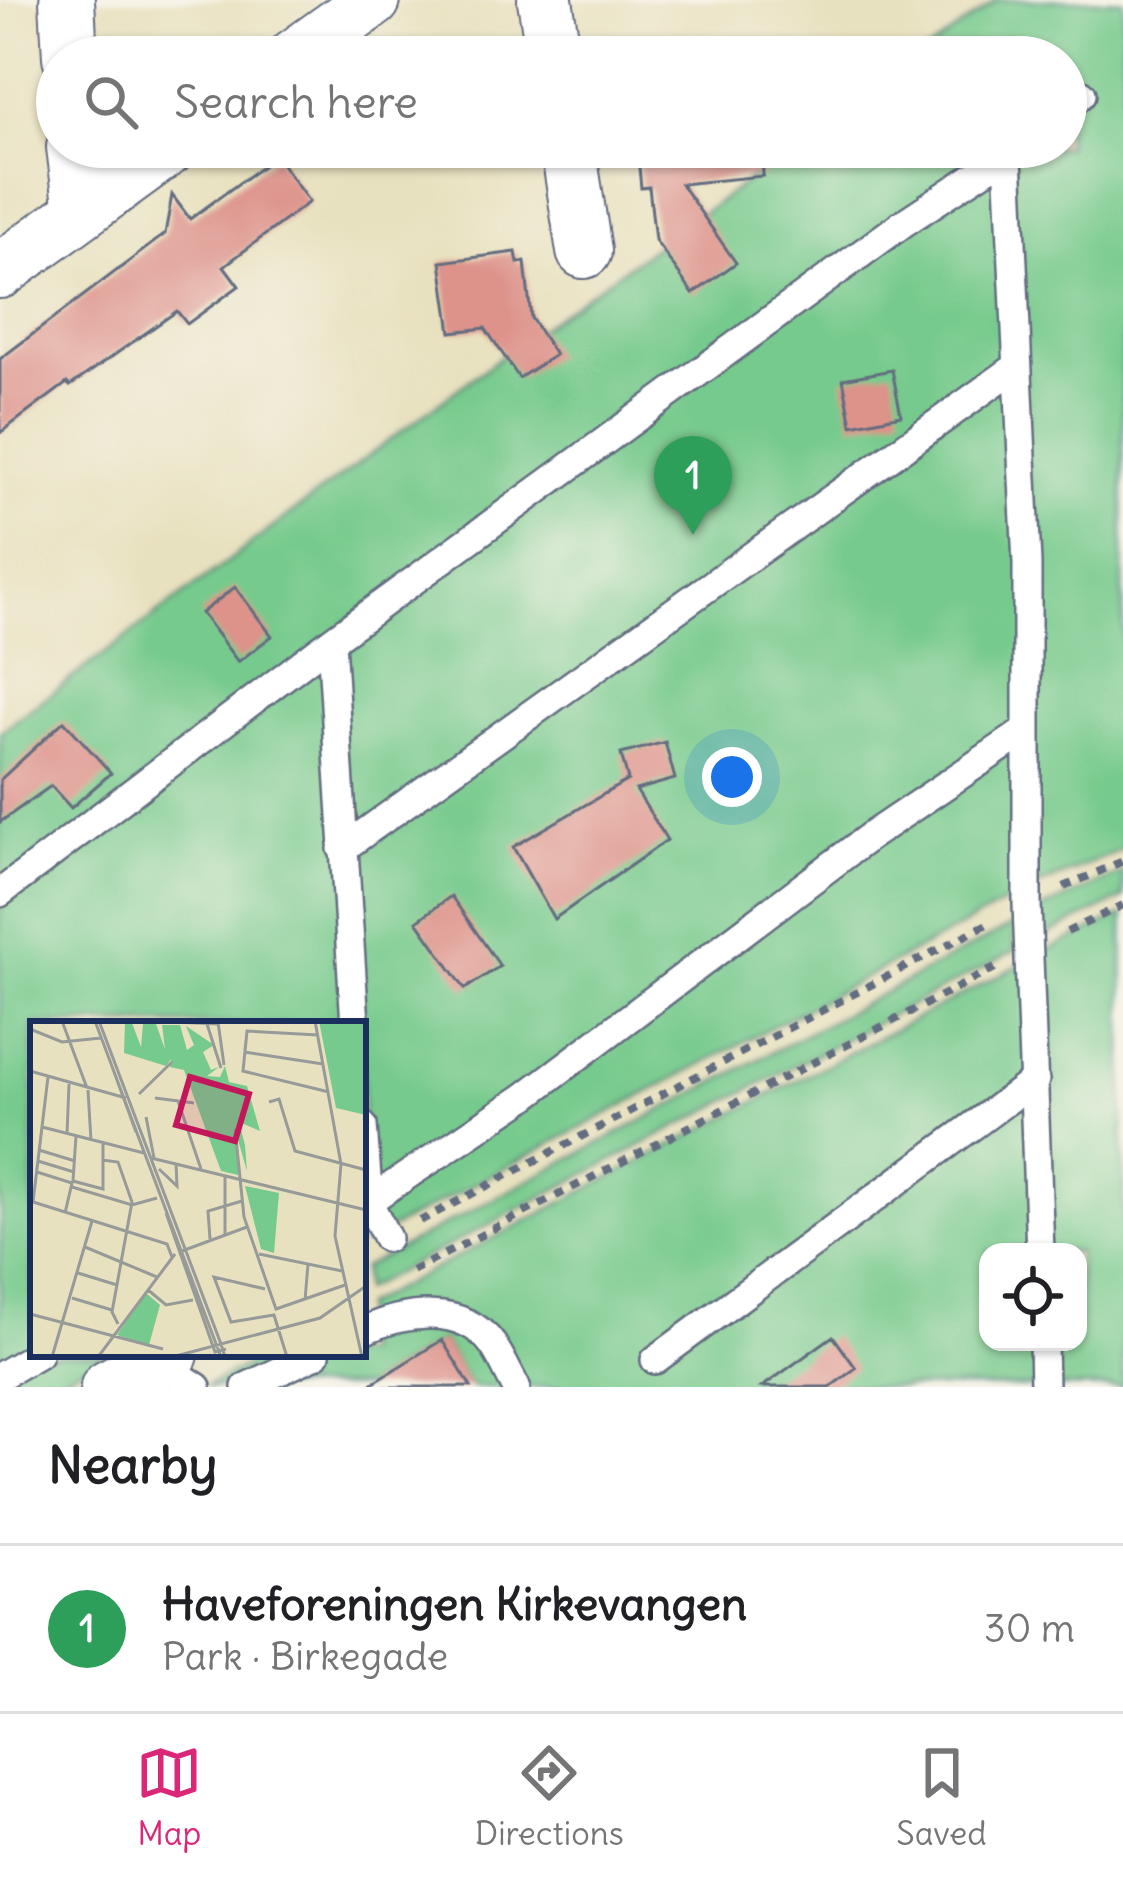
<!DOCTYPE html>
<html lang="en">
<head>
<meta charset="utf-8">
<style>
  body { margin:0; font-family:Delius,sans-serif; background:#f2f2f2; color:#202124 }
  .controls { position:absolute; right:36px; bottom:36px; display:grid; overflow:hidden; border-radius:24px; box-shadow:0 3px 9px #0004 }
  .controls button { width:108px; height:108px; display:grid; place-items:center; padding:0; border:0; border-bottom:3px solid #e0e0e0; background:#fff; color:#202124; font:60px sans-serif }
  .you { position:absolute; left:732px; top:777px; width:42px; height:42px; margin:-30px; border:9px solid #fff; border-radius:50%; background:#1a73e8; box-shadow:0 0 0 18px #1a73e833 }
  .badge { display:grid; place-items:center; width:78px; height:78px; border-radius:50%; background:#db2777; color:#fff; font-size:39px; font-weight:700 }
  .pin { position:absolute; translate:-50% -99px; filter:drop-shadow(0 3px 6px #0008) }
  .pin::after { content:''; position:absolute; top:63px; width:42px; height:36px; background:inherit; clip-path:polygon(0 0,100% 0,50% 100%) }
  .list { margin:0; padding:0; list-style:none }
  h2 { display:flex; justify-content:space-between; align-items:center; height:156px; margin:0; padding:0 48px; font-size:51px }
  h2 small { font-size:39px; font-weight:400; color:#757577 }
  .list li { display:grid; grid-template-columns:78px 1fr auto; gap:36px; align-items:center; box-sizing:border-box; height:168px; padding:0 48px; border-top:3px solid #e0e0e0 }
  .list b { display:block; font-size:45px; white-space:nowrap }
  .list p { margin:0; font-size:39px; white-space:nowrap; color:#757577 }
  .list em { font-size:39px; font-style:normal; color:#757577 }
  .icon { flex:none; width:66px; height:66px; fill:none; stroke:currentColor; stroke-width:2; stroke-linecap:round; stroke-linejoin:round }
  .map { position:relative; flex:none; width:1123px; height:1387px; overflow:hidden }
  .search { position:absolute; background:#fff; box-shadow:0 3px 9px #0004; left:36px; right:36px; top:36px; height:132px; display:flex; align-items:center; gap:30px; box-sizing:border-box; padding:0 42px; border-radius:66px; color:#757577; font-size:45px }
  .sheet { height:324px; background:#fff }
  nav { display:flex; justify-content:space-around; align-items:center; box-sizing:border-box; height:168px; border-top:3px solid #e0e0e0; background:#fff; font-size:33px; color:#757577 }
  nav a { display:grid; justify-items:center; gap:6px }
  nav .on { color:#db2777 }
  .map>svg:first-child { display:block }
</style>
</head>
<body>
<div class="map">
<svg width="1123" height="1387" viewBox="0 0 1123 1387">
  <rect width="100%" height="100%" fill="#f7f3e8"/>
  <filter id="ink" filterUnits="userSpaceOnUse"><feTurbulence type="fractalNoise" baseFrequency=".00833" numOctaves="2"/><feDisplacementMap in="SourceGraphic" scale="24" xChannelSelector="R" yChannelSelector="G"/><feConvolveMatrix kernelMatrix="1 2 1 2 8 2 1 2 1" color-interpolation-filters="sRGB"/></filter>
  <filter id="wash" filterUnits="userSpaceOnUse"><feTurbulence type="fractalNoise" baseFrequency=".004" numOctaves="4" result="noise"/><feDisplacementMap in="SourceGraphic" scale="48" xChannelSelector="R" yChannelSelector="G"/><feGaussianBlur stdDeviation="2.7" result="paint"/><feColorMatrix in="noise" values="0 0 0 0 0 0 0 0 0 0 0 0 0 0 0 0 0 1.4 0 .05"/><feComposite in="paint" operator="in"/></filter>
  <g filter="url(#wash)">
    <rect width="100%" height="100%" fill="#e8e1bf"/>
    <path fill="#77ca8d" stroke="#497c76" stroke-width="3" fill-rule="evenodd" d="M 997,0 L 1123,0 L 1123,849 L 1038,886 L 363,1243 L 363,1024 L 33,1024 L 33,1354 L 106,1354 L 44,1387 L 0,1387 L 0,732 L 526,338 L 796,147 L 1066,147 L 1066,57 L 920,57 Z
      M 1123,872 L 1123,898 L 1041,938 L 1039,911 Z
      M 1123,915 L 1123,1387 L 471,1387 L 442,1340 L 366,1387 L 205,1387 L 269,1354 L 363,1354 L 363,1306 L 1042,953 ZM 988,1252 L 1078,1252 L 1078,1342 L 988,1342 Z
      M 1013,925 L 1015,951 L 363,1290 L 363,1268 Z"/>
    <g id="blocks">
      <path fill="#dd928a" d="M 637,147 L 762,147 L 763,176 L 681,184 L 736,263 L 693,294 L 655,240 L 649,187 L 641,188 Z
        M 276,156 L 309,202 L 224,266 L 239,286 L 187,324 L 177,311 L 70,386 L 67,383 L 0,433 L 0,359 L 165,234 L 172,195 L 190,219 Z
        M 516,252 L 518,263 L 525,262 L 531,318 L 555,355 L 519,378 L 485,328 L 451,332 L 441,262 Z
        M 892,370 L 901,415 L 852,425 L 843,379 Z
        M 235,587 L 272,636 L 238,662 L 201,613 Z
        M 64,721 L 111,773 L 71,808 L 51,786 L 0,822 L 0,780 Z
        M 665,742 L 675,779 L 636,790 L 667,840 L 554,919 L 513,847 L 628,780 L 621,754 Z
        M 451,896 L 500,966 L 465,989 L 417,921 Z
        M 833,1336 L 856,1368 L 830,1387 L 762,1387 Z
        M 442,1340 L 471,1387 L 366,1387 Z"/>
    </g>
  </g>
  <g filter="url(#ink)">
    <use href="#blocks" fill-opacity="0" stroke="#636d80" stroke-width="3"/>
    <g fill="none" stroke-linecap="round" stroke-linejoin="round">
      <defs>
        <path id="lane" d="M 1066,108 L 1082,94
          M 1008,157 L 1027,564 L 1027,904 L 1040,1252
          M 331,641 L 355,1024
          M 342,849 L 1016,367
          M 0,893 L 331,641 L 902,224 L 1019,147
          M 363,1126 L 369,1203 L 387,1238
          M 363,1205 L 523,1098 L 869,837 L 1027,730
          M 363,1331 C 403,1312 463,1303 493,1345 C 502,1358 508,1373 516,1387
          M 1043,1342 L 1044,1387
          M 655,1360 L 1035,1080
          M 157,1361 L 197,1387
          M 0,1376 L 38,1354
          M 246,1387 L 316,1354"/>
        <path id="street" d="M 67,0 L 70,57
          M 545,0 L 554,57
          M 294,57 L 373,0
          M 74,147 L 82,211
          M 568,147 L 584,251
          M 0,271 L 170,147
          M 108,1387 L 171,1354"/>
      </defs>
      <use href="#lane" stroke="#636d80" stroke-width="32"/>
      <use href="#street" stroke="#636d80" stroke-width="58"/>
      <path stroke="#636d80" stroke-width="8" stroke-dasharray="9 9" stroke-linecap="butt" d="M 1064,887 L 1123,861
        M 1067,932 L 1123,905
        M 420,1221 L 991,922
        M 412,1271 L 995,968"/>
      <use href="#lane" stroke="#fff" stroke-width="27"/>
      <use href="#street" stroke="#fff" stroke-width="54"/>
    </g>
  </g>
  <g transform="translate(30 1021)">
    <rect width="336" height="336" fill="#e8e1bf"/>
    <path d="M 289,0 L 336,0 L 336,94 L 306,87 ZM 95,2 L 102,2 L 111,26 L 113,3 L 126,3 L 135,28 L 132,4 L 150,4 L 157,29 L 164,24 L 156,5 L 184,24 L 173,31 L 181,49 L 189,46 L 177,55 L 190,56 L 195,45 L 199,61 L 217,65 L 230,110 L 209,101 L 215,124 L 217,150 L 208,119 L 208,154 L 191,150 L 154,49 L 140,46 L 141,38 L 136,45 L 94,32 ZM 215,165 L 249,172 L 244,232 L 231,228 ZM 116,272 L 130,284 L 119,324 L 87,314 Z" fill="#77ca8d"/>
    <path fill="none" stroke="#969a98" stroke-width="3" d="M 32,0 L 57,67M 65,0 L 191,336M 69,0 L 191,323 L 290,297 L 336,265M 123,0 L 188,3M 285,0 L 311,143 L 305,215 L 332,336M 188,1 L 194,44M 177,3 L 191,47M 0,8 L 32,21 L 71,17M 288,14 L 217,10 L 213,50 L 299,71M 214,31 L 293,43M 80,40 L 106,111M 0,50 L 96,77M 58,69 L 61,120M 109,73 L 142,41M 125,77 L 164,82M 148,80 L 171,148M 239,81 L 249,78 L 265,130 L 336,149M 116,96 L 124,137M 12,106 L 114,132M 205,108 L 214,196 L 246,288 L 315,264M 37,113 L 39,63M 46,115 L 43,160 L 73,168 L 73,123M 9,129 L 45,140M 121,137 L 336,189M 72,139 L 88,141 L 102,181 L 82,291 L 88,303M 8,140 L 44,151M 129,148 L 147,165 L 146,142M 7,151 L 42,162 L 35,192M 195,154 L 195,213M 42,166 L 102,184 L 127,177M 0,180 L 137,223 L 142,236M 3,181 L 18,56M 136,192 L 185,331 L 196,328M 180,218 L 178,190 L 212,180M 55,226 L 127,256M 152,230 L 217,206M 229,233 L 312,250M 48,252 L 87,264M 117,268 L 136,284 L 163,279M 235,268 L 184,256 L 201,301 L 244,294 L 257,336M 42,277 L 82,289M 275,279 L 278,243M 0,293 L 133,328M 22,336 L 62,200M 68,336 L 145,233M 142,336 L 191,323 L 195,336"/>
    <path fill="#c2185b" fill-opacity="0.15" stroke="#c2185b" stroke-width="6" d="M 160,56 L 219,73 L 205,120 L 146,104 Z"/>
    <rect width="336" height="336" fill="none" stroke="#1b2f5e" stroke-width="6"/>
  </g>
</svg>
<div class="controls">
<button><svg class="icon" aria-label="locate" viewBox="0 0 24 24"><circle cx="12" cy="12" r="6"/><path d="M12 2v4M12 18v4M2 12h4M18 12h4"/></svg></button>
</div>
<div class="you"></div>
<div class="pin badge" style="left:693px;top:535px;background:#2e9e5b">1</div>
<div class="search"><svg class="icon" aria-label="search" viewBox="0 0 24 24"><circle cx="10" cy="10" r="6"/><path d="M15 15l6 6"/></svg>Search here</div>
</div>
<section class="sheet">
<h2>Nearby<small></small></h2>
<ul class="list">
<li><span class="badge" style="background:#2e9e5b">1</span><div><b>Haveforeningen Kirkevangen</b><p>Park · Birkegade</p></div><em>30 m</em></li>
</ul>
</section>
<nav>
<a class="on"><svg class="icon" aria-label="map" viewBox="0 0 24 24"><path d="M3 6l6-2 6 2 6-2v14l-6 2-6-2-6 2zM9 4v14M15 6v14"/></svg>Map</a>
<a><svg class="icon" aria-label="directions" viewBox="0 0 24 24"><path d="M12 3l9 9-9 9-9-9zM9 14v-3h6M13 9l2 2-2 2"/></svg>Directions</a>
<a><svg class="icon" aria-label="saved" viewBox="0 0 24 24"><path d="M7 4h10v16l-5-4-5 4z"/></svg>Saved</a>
</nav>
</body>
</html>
